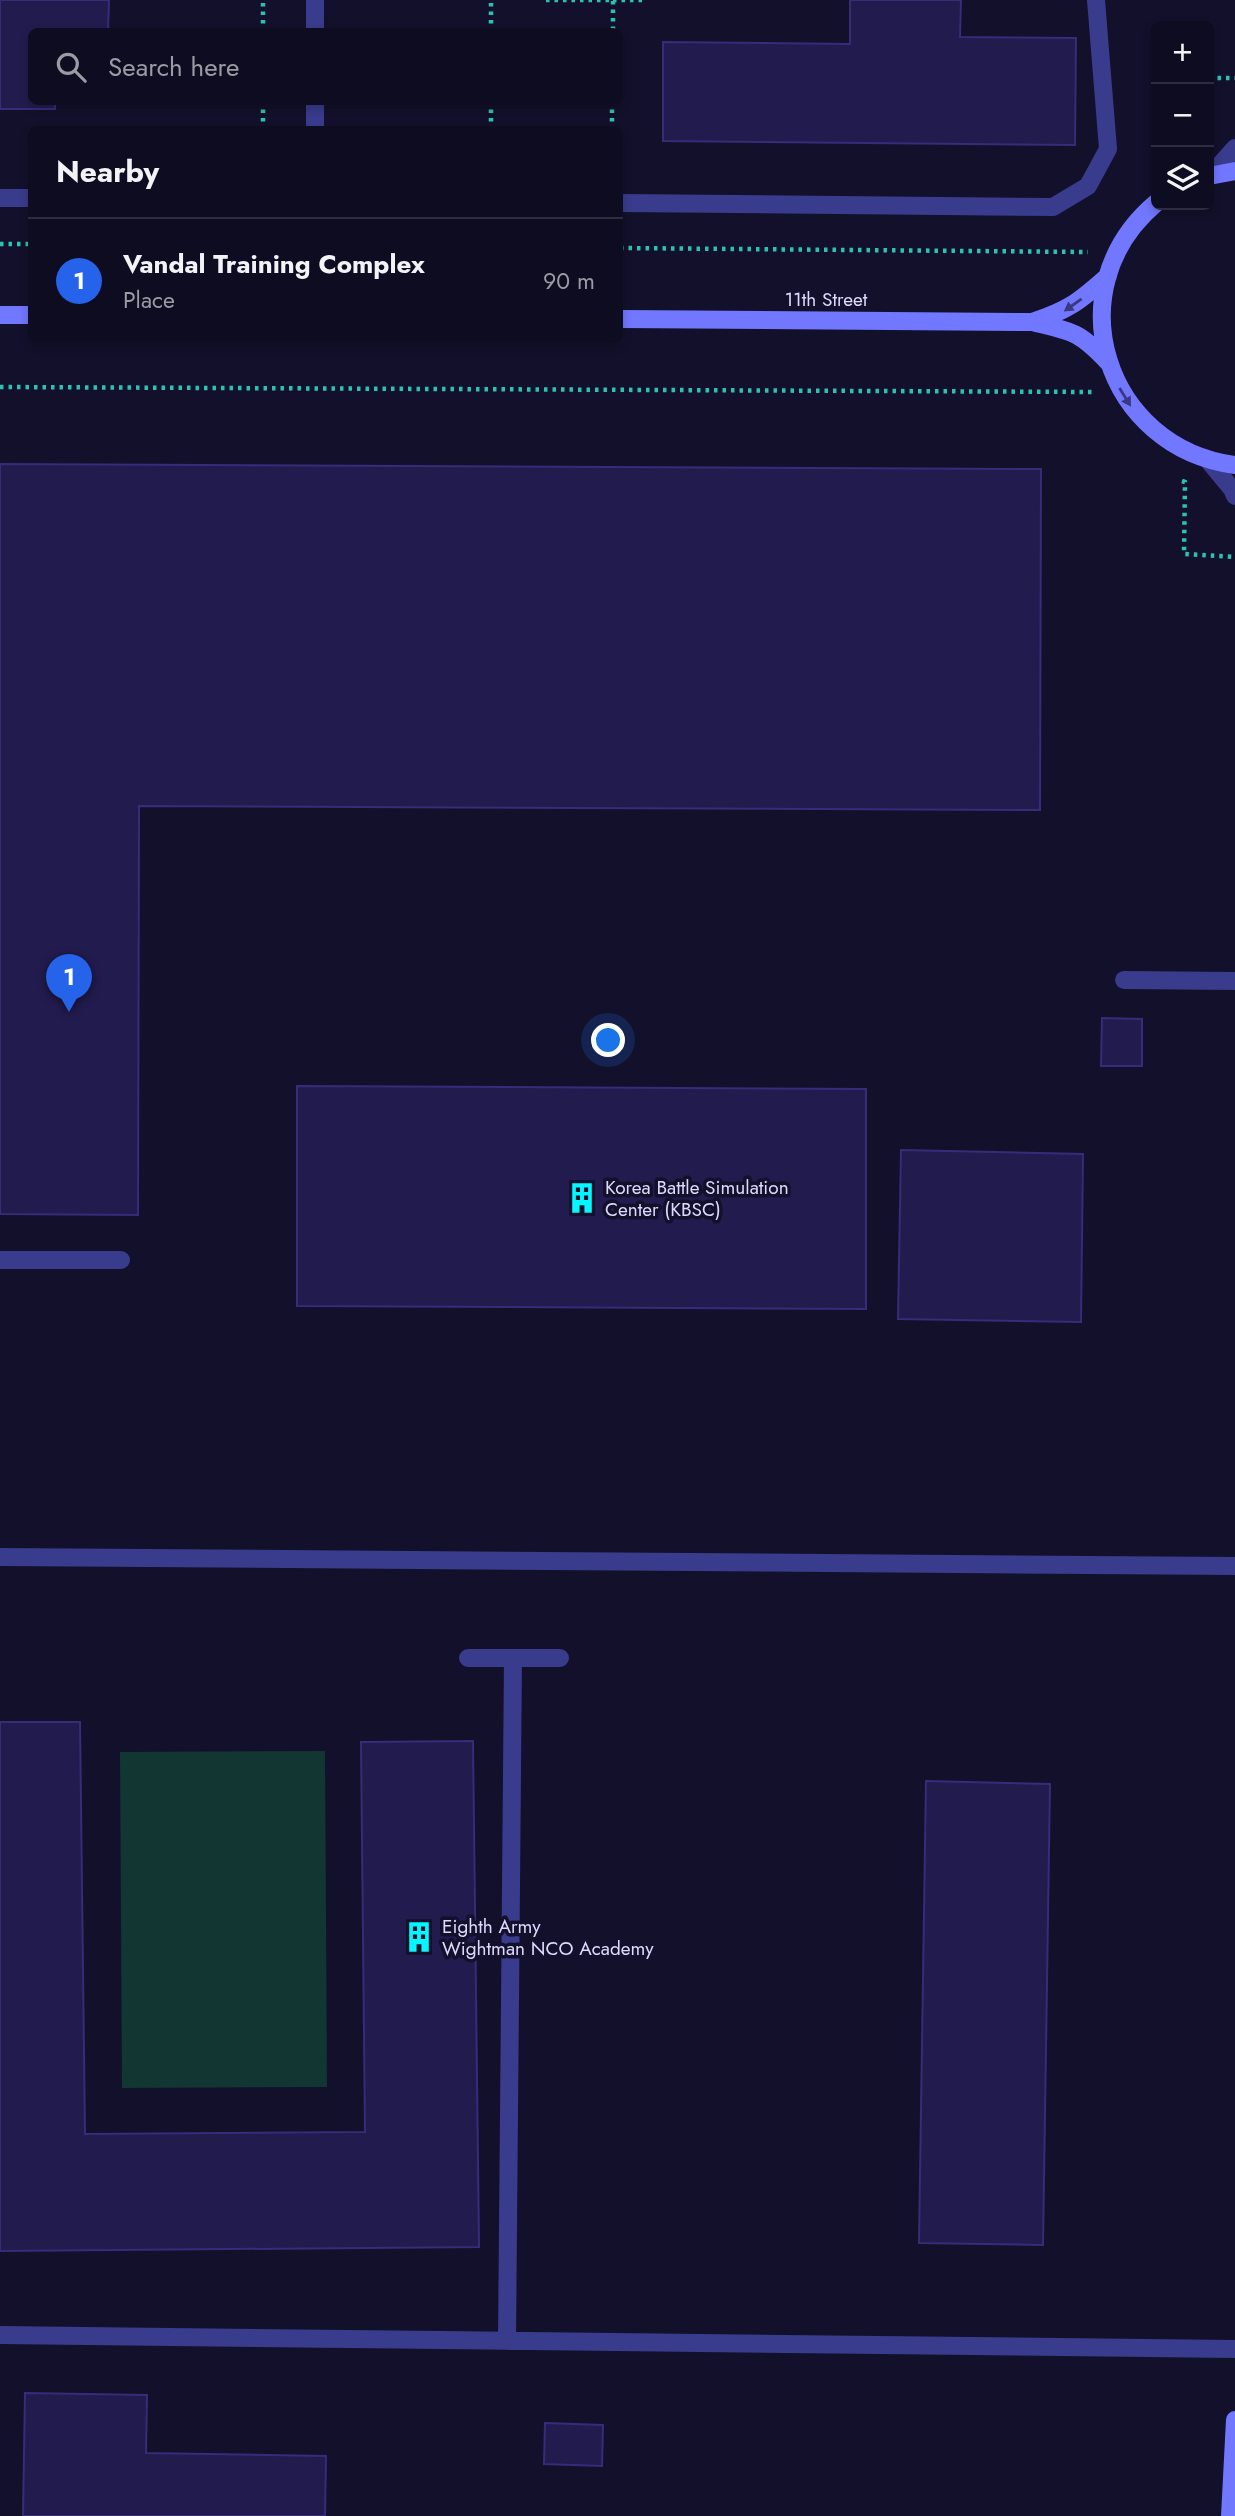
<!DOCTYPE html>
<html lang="en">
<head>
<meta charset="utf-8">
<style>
  body { margin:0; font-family:Jost,sans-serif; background:#171529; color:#f1f3f6 }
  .controls { position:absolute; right:21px; top:21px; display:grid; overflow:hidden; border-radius:10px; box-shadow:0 4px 10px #0003 }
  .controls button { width:63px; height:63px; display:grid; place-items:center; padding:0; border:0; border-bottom:2px solid #2e2c3e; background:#0e0c20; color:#f1f3f6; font:35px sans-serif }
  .you { position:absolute; left:609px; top:1041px; width:24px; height:24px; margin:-18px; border:5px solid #fff; border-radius:50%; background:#1a73e8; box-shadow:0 0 0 10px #1a73e833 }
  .badge { display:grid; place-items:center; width:46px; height:46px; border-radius:50%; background:#2563eb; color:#fff; font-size:23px; font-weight:700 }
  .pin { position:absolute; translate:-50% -58px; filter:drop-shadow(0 2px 4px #0008) }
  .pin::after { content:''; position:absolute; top:37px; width:24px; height:21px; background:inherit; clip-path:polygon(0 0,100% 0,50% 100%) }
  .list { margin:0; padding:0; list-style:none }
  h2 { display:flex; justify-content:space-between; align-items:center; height:91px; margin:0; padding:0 28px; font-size:30px }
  h2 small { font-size:23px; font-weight:400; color:#9b9ba5 }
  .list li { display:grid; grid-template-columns:46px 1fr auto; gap:21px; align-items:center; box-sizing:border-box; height:126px; padding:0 28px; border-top:2px solid #2e2c3e }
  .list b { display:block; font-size:26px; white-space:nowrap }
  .list p { margin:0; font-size:23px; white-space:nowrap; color:#9b9ba5 }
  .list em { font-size:23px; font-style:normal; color:#9b9ba5 }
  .icon { flex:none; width:38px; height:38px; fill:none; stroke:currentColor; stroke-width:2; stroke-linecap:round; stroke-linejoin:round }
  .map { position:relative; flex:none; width:1235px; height:2516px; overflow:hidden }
  .search { position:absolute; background:#0e0c20; box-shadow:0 4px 10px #0003; left:28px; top:28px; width:595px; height:77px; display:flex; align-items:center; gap:18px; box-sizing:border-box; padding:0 24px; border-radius:10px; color:#9b9ba5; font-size:26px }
  .panel { position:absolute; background:#0e0c20; box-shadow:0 4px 10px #0003; left:28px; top:126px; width:595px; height:217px; border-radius:10px }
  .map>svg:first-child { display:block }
</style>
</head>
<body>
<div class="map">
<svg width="1235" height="2516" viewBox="0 0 1235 2516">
  <rect width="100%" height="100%" fill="#13102b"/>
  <path fill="#123632" d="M 325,1751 L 327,2087 L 122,2088 L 120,1752 Z"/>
  <path fill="#221b4d" stroke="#362c7a" stroke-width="2" d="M 0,0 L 109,0 L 108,32 L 32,32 L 32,102 L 55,102 L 55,109 L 0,109 Z
    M 850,0 L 961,0 L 960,37 L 1076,38 L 1075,145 L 663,141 L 663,42 L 850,44 Z
    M 0,464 L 1041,469 L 1040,810 L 139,806 L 138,1215 L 0,1214 Z
    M 1102,1018 L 1142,1019 L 1142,1066 L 1101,1066 Z
    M 297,1086 L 866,1089 L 866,1309 L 297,1306 Z
    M 901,1150 L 1083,1154 L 1081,1322 L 898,1319 Z
    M 0,1722 L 80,1722 L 85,2134 L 365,2132 L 361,1742 L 473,1741 L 479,2247 L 0,2251 Z
    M 926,1781 L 1050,1784 L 1043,2245 L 919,2243 Z
    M 25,2393 L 147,2395 L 146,2453 L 326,2456 L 325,2516 L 23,2516 Z
    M 545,2423 L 603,2425 L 602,2466 L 544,2464 Z"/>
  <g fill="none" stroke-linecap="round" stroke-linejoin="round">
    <path stroke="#2bc2b0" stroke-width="4.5" stroke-dasharray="3.5 5" stroke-linecap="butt" d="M 546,0 L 613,0 L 613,32
      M 613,0 L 642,0
      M 263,32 L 263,0
      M 491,32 L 491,0
      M 1209,78 L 1235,78
      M 263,130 L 263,102
      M 491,130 L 491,102
      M 612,130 L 612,102
      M 0,244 L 32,244
      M 620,248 L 1088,252
      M 0,387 L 1095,392
      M 1182,481 L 1185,482 L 1184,554 L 1235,557"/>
    <path stroke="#393b8c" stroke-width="18" d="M 315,32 L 315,0
      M 315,130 L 315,102
      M 0,198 L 32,198
      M 620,203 L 1053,207 L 1088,186 L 1108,149 L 1096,0
      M 1124,980 L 1235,981
      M 0,1260 L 121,1260
      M 0,1557 L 1235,1566
      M 468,1658 L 560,1658
      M 0,2335 L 1235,2349
      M 507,2341 L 513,1658"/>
    <path stroke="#393b8c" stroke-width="18" d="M 1211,175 L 1235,148
      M 1208,460 L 1232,489 L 1235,496"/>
    <path stroke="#7177ff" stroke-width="18" d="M 1209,176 L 1235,171
      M 1156,203 C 1054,289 1105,448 1235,465
      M 0,315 L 32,315
      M 620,319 L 1032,322 C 1072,331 1080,332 1108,362
      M 1032,322 C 1069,310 1080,301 1108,276
      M 1230,2516 L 1235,2420"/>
  </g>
  <defs><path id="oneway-solid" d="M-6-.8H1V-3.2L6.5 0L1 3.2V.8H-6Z" transform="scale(1.75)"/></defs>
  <g fill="#393980">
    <use href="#oneway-solid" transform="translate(1073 305) rotate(145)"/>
    <use href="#oneway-solid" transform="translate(1125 397) rotate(58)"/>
  </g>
  <defs>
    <symbol id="building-bare" viewBox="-9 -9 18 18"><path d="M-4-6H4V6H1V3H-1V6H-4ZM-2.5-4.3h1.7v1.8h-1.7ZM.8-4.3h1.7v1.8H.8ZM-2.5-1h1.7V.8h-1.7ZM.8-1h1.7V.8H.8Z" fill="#06f6ff" stroke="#13102b" stroke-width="2.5" paint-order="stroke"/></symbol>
  </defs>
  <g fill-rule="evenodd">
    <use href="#building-bare" x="560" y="1176" width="44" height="44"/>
    <use href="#building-bare" x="397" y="1915" width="44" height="44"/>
  </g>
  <g text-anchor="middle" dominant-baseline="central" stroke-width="7" stroke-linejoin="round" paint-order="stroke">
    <g font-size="19" fill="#dcdaff" stroke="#13102b">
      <text x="826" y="299">11th Street</text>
    </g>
    <g font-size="19" fill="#dcdaff" stroke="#13102b" text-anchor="start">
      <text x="605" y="1187">Korea Battle Simulation<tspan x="605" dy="22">Center (KBSC)</tspan></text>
      <text x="442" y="1926">Eighth Army<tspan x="442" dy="22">Wightman NCO Academy</tspan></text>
    </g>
  </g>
</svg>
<div class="controls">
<button>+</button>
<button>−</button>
<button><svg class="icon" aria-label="layers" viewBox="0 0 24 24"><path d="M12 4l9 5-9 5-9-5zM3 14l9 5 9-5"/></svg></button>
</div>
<div class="you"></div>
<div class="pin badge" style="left:69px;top:1012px">1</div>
<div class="search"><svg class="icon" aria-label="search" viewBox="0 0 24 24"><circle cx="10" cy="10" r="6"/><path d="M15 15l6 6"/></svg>Search here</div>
<section class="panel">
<h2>Nearby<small></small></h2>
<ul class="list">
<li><span class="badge">1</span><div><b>Vandal Training Complex</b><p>Place</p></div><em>90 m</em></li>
</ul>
</section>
</div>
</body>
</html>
